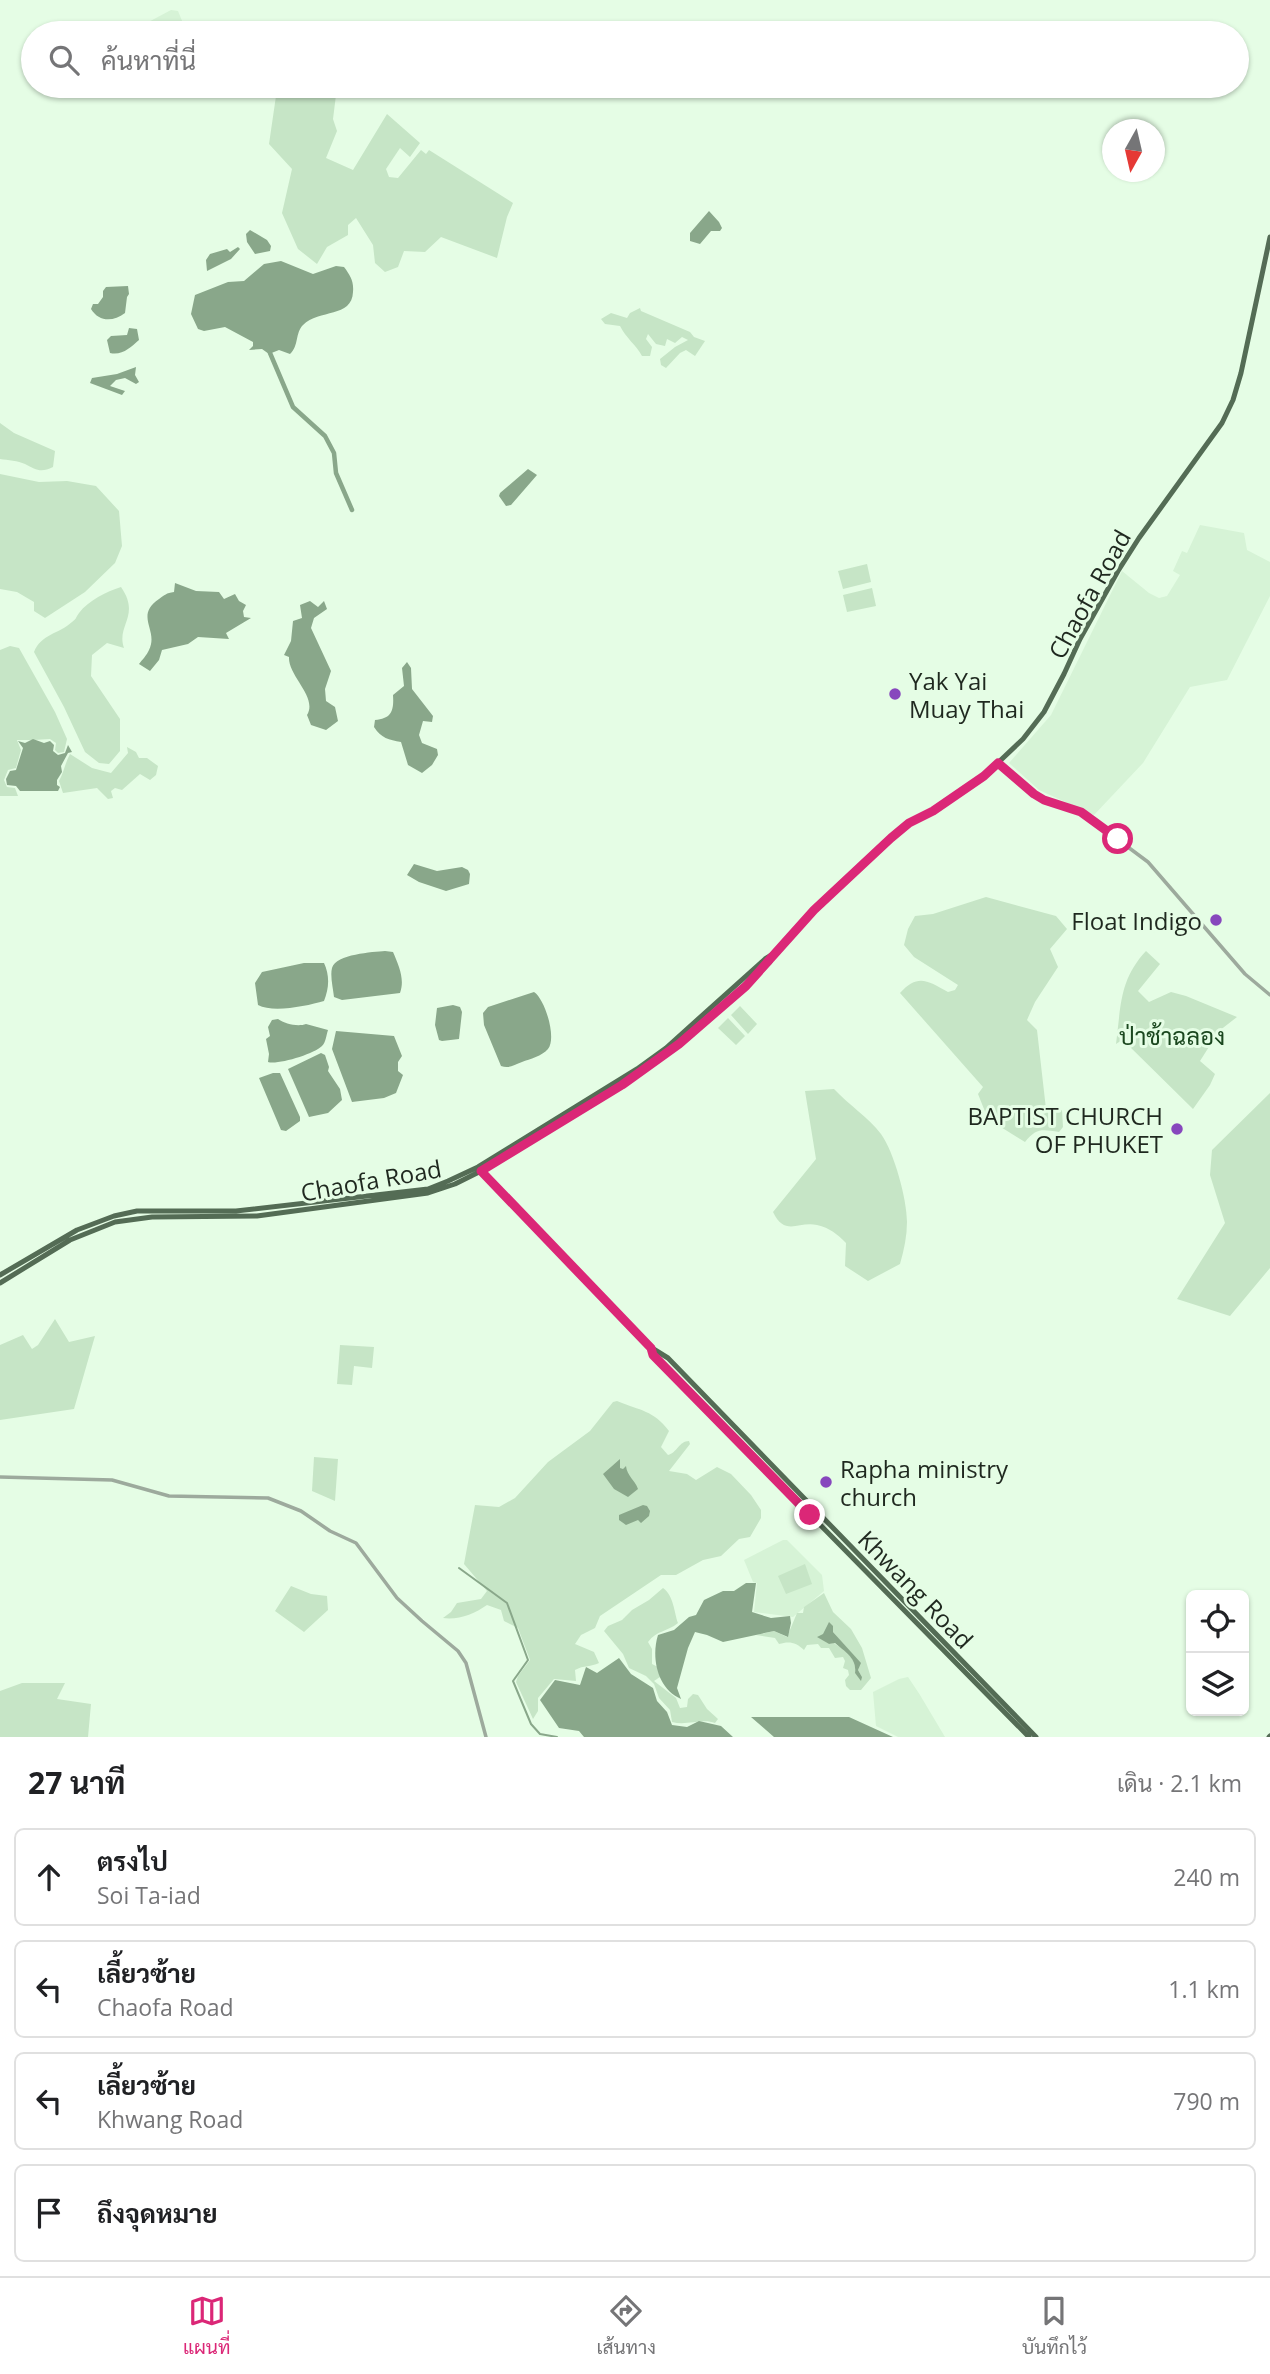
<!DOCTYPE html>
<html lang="th">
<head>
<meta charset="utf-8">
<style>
  body { margin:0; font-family:"Open Sans",Sarabun,sans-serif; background:#f2f2f2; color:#202124 }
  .controls { position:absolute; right:21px; bottom:21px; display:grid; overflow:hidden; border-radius:10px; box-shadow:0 2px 5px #0004 }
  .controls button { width:63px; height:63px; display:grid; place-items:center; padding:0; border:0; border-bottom:2px solid #e0e0e0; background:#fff; color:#202124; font:35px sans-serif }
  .compass { position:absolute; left:1102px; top:119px; width:63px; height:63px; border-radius:50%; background:#fff; box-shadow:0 2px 5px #0004; rotate:188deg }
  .stop { position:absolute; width:21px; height:21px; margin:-16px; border:5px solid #db2777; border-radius:50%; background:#fff }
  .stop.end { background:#db2777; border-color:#fff; box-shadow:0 2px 7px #0008 }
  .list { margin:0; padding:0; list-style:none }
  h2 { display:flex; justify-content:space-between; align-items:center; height:91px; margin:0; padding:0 28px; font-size:30px }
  h2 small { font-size:23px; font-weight:400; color:#757577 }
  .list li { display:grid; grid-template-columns:46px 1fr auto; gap:21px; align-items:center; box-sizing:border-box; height:98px; margin:0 14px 14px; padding:0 14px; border:2px solid #e0e0e0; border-radius:10px }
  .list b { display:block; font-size:26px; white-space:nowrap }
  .list p { margin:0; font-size:23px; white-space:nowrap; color:#757577 }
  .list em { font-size:23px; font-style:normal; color:#757577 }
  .icon { flex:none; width:38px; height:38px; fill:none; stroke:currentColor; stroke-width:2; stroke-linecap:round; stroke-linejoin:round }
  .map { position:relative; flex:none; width:1270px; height:1737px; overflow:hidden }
  .search { position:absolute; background:#fff; box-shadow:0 2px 5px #0004; left:21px; right:21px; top:21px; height:77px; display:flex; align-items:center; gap:18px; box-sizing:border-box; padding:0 24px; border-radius:38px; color:#757577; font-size:26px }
  .sheet { height:539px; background:#fff }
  nav { display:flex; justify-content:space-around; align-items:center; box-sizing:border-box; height:98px; border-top:2px solid #e0e0e0; background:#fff; font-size:19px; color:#757577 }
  nav a { display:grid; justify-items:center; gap:4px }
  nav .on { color:#db2777 }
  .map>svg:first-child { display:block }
</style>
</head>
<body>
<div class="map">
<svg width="1270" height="1737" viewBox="0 0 1270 1737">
  <rect width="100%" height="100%" fill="#e5fde5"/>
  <path fill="#d6f3d6" d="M 171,10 L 178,11 L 187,33 L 145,33 L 141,26 Z
    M 1200,525 L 1244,533 L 1247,550 L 1270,562 L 1270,596 L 1227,680 L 1190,687 L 1143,763 L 1094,815 L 1039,790 L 1009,763 L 1051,715 L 1122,571 L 1149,593 L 1159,598 L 1167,596 L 1180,575 L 1173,571 L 1182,551 L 1187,553 Z
    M 783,1540 L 787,1540 L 822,1575 L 824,1591 L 793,1617 L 754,1612 L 757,1583 L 753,1582 L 744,1560 Z
    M 908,1677 L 920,1695 L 945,1737 L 898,1737 L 876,1726 L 873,1692 L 899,1679 Z"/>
  <path fill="#c6e5c6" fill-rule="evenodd" d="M 336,95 L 333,119 L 337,131 L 326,158 L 353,170 L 387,114 L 420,143 L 410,157 L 400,148 L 386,169 L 389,177 L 398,178 L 421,150 L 426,154 L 429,150 L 513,203 L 507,217 L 497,258 L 441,237 L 425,252 L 404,251 L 398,267 L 385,272 L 375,263 L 373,245 L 356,218 L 348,225 L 348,235 L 327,247 L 317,264 L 298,249 L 282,213 L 292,169 L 269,144 L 276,96 Z
    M 640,308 L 641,311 L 690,332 L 694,337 L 705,341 L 695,356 L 686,350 L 680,353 L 666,368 L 661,365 L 660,359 L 675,347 L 688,340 L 682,337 L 675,343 L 667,339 L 665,346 L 656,344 L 648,334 L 646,339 L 652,347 L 650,356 L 642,356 C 636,345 626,338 620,326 L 605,324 L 601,319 L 611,313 L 627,318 L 630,313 Z
    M 0,423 L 14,433 L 55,451 L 53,467 C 41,473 36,470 25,464 C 18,461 8,460 0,459 Z
    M 0,474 L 39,482 L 67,481 L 96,486 L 119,511 L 122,546 L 115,563 L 85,592 L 45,618 L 34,611 L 34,602 L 17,592 L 0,589 Z
    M 867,564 L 871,582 L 843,589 L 838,571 Z
    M 121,587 C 141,616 116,625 124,648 L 107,643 L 92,655 L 91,676 L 120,719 L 120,751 L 109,764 L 99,763 L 85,752 L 64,707 L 34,652 C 41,634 59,634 72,622 C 78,617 74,620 79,613 C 89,600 106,592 121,587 Z
    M 872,588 L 876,606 L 847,612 L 843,595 Z
    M 10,646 L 19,648 L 55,712 L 67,739 L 64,752 L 58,753 L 55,750 L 56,743 L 50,739 C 39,740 28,740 17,740 L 21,750 L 16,768 L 8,770 L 4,780 L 7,787 L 15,788 L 18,796 L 0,796 L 0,650 Z
    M 127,747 L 136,752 L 139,758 L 147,758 L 158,766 L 156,775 L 150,780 L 140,774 L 122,790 L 115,788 L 111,791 L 113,798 L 108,799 L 97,788 L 63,793 L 59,781 C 64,772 65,763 70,754 L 92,768 L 111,773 L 128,753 Z
    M 986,897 L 1056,916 L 1067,929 L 1050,949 L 1058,967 L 1035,1002 L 1027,1020 L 1037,1030 L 1046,1109 L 1062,1110 L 1063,1127 L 1059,1132 C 1043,1130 1037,1127 1025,1142 L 988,1119 L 978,1094 L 983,1087 L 900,993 C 918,973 928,981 948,992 L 955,990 L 958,985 L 914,957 L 904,945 L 908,929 L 915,916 L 933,914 Z
    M 1146,951 L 1160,964 L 1138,991 L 1149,1002 L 1171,992 L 1186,996 L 1237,1017 L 1219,1031 L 1200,1061 L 1215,1074 L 1210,1085 L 1193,1109 L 1126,1043 L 1122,1040 L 1116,1044 C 1121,1007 1119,980 1146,951 Z
    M 740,1006 L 757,1024 L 748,1034 L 731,1015 Z
    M 728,1018 L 745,1036 L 736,1045 L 718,1028 Z
    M 834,1089 C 849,1105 868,1117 881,1134 C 894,1152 907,1199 907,1222 C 907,1236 904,1250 900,1264 L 868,1281 L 845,1266 L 846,1243 C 837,1234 830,1228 817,1225 C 798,1221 785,1237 773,1212 L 816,1159 L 805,1091 Z
    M 1270,1093 L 1270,1268 L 1230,1316 L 1177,1299 L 1225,1223 L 1210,1175 L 1212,1150 Z
    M 55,1319 L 69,1342 L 95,1336 L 74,1409 L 0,1420 L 0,1345 L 23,1335 L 32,1349 L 38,1345 Z
    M 340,1345 L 374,1347 L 372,1368 L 354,1366 L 352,1385 L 337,1384 Z
    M 617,1401 C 641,1411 653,1410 669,1431 L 661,1447 L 668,1455 C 677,1453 679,1441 689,1441 L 690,1444 L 669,1471 L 687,1474 L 696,1480 L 717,1467 L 731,1474 L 751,1495 L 761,1510 L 761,1518 L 750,1537 L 739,1539 L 721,1556 L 703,1560 L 676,1575 L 661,1575 L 600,1616 L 595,1628 L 581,1635 L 575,1644 L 594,1652 L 599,1663 C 591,1667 584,1665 575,1670 L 576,1681 L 554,1679 L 538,1698 L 538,1711 L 533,1719 L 516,1682 L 518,1676 L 530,1660 L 518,1628 L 504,1621 L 501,1610 L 487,1605 C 474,1614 459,1620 443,1618 L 451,1612 L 457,1603 L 481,1599 L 487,1591 L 464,1564 L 475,1505 L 499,1507 L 515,1498 L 548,1462 L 590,1431 L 613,1402 Z
    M 314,1457 L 338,1459 L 335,1501 L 312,1491 Z
    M 805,1564 L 812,1584 L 786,1594 L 778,1576 Z
    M 291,1586 L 311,1594 L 327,1596 L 328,1610 L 304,1632 L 275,1611 Z
    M 663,1588 C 674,1596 674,1612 678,1623 C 667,1632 657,1630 648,1642 L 652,1649 L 652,1664 L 658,1667 L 661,1672 L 660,1677 L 654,1681 L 676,1698 L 680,1708 L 687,1707 L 688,1699 L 693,1694 L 698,1695 L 707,1709 L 718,1719 L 715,1723 C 702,1718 687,1726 672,1722 L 670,1710 L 659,1698 L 654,1684 L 646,1676 L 629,1668 L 623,1654 L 604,1631 L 608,1626 L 622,1620 L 632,1610 L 649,1600 Z
    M 824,1593 L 833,1612 L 851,1629 L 862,1648 L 871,1678 L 861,1690 L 850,1690 L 846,1686 L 845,1680 L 849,1675 L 848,1670 L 843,1668 L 845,1661 L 843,1657 L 835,1658 L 829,1648 L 821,1648 L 818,1644 L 807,1645 L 804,1650 C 796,1642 789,1641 779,1644 L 775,1638 L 756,1635 L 774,1631 L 787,1637 L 797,1613 L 803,1613 L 804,1607 ZM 833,1632 L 860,1663 L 858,1670 L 862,1677 L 855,1673 C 857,1658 845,1651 834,1643 L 829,1644 L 818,1637 Z
    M 22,1683 L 65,1683 L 57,1699 L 91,1704 L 88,1737 L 0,1737 L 0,1691 Z"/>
  <path fill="#89a78a" d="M 709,211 L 719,222 L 722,228 L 720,231 L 711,231 L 700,244 L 690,241 L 690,233 Z
    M 250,230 L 267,240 L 271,246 L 270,251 L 255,254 L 247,242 L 246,234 Z
    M 238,247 L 240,249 L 231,259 L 207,271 L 206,260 L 210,254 L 227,249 L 230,252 Z
    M 281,261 L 313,274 L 336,266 L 344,267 C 350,275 354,281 353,292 C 352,318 319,309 303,325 C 295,333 299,346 290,354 L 279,350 L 269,354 L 262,349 L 249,350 L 253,346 L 253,342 L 225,327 L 204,331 L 198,329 L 191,314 L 195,295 L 228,282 L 244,281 L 264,264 Z
    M 128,286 L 129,294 L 127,297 L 125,313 C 113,322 99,322 91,309 L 93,304 L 98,304 L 103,297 L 103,291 L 106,287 Z
    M 129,328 L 137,329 L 139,340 C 131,347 122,356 110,353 L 107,340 L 111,336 L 127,335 Z
    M 136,367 L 135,375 L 139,382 L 136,384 L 125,378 L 116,380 L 110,386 L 125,391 L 122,395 L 90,383 L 92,378 L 117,374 Z
    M 528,469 L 537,475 L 511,505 L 506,506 L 499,496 L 500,493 Z
    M 175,583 L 196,591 L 219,592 L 224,599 L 235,594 L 239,601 L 246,605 L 243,611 L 244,617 L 251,618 L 226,633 L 229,639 L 198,637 L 188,644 L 162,650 L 159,660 L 150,671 L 139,664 C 142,660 147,655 149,650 C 159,630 134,616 159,599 C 165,595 166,593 174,592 Z
    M 310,601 L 318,607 L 324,601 L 327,609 L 314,618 L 311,628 L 331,671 L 325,689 L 326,701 L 335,707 L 338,721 L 326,730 L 311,725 L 307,715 C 318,697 288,676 289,657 L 284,655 L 291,641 L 293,621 L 302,618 L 300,605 Z
    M 407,662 L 411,668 L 412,689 L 433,716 L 432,722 L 423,721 L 419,735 L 422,743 L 437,749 L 438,755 L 432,765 L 422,773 L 408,765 L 401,742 C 389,740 381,738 374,727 L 375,720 C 392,719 394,710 393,695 L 404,686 L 402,668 Z
    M 33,739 L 44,743 L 50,741 L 54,745 L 53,751 L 58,755 L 65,753 L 68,745 L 72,752 L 68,753 L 61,766 L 62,772 L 57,780 L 57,785 L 60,787 L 58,791 L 20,791 L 16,786 L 7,785 L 6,779 L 10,771 L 16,770 L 23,748 L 18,741 L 25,743 Z
    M 414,864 L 437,871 L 462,867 L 468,870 L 470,874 L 469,884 L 446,891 L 419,882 L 407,875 Z
    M 385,951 L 393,952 C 399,966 405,979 400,993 L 342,1000 L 334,997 C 333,988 330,976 332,968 C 336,954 373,952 385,951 Z
    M 304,963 L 324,963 C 330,976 329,988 324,1001 C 307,1006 273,1013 258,1005 L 255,983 L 262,972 Z
    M 534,992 C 545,999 557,1038 548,1049 C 542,1056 530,1059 522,1062 C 514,1065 509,1069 501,1066 L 484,1025 L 483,1013 L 488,1007 Z
    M 453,1005 L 460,1007 L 462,1012 L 459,1039 L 442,1041 L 439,1040 L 435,1025 L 437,1008 Z
    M 278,1019 C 285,1024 298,1027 306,1024 L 328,1030 C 326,1036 326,1042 322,1046 C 314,1054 278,1065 268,1062 L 269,1054 L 266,1039 L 270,1036 L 268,1027 L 272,1020 Z
    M 336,1031 L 394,1036 L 402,1056 L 398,1062 L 398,1071 L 403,1075 L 396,1093 L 384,1098 L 352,1102 L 332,1049 Z
    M 321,1053 L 325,1055 L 329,1067 L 328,1071 L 340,1089 L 342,1100 L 328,1113 L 309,1117 L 288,1069 Z
    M 273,1073 L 280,1073 L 300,1117 L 300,1121 L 286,1131 L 281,1130 L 259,1078 Z
    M 620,1459 L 620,1468 L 623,1469 L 626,1466 C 627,1476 635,1480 638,1489 L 628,1497 L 614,1489 L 603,1474 Z
    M 643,1505 L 647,1506 L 650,1511 L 649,1516 L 641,1523 L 638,1520 L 626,1525 L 619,1520 L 619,1515 Z
    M 746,1583 L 756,1583 L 752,1612 L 771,1618 L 790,1616 L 791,1623 L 788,1637 L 774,1631 L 723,1642 L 707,1635 L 695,1632 L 688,1648 L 677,1688 L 681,1699 C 657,1689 651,1657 658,1635 L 674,1630 L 689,1617 L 696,1615 L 704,1600 L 723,1591 L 734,1591 Z
    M 829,1622 L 833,1626 L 833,1632 L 861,1663 L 858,1670 L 862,1677 L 861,1681 L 855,1673 C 857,1658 845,1652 835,1643 L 829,1644 L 817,1637 L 823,1634 Z
    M 619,1658 L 631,1674 L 653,1688 L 657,1701 L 667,1712 L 672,1725 L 687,1727 L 699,1721 L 721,1726 L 733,1737 L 584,1737 L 579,1731 L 559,1728 L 540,1700 L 555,1680 L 580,1685 L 586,1667 L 597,1673 Z
    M 751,1717 L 849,1717 L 893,1737 L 774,1737 Z"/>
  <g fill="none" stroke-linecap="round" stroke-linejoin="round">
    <path stroke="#89a78a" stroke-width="2" d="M 459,1568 L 507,1603 L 528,1660 L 513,1681 L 531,1724 L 540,1734 L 557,1737"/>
    <path stroke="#89a78a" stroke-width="4.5" d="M 270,353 L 293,407 L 325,436 L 334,453 L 336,473 L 352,510"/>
    <path stroke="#9daa9d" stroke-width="3.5" d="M 999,763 L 1034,794 L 1044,800 L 1081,812 L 1148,862 L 1245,974 L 1270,995
      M 0,1477 L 112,1480 L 169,1496 L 268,1498 L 301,1511 L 330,1531 L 356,1543 L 397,1598 L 422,1621 L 458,1651 L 466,1663 L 486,1737"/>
    <path stroke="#546c55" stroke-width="5" d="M 480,1169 L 647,1345 L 668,1358 L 1036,1737
      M 0,1275 L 77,1230 L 114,1216 L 137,1211 L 236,1211 L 428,1189 L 448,1181 L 478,1167 L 637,1069 L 666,1048 L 765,959 L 778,951 L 814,910 L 909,823 L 933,811 L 984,776 L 1023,739 L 1044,712 L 1064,674 L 1080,639 L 1118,571 L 1139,538 L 1222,423 L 1233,400 L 1241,373 L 1270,237
      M 0,1283 L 70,1240 L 115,1222 L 152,1217 L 257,1216 L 428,1193 L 455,1184 L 481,1171 L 622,1085 L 679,1044 L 746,986 L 770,962 L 772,956
      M 651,1348 L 653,1355 L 1029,1737
      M 1269,1737 L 1270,1736"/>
  </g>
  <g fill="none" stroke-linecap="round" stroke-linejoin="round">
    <path stroke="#db2777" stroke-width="9" d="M 810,1515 L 653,1355 L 651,1348 L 481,1171 L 622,1085 L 679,1044 L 746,986 L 814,910 L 891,838 L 909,823 L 933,811 L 984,776 L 998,763 L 1034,794 L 1044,800 L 1081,812 L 1118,839"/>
  </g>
  <g fill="#8747bd" stroke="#e5fde5" stroke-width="2.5">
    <circle cx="895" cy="694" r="7"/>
    <circle cx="1216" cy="920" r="7"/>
    <circle cx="1177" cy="1129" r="7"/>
    <circle cx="826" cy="1482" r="7"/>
  </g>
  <g text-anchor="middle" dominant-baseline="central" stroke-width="6" stroke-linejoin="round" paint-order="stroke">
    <g font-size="24" fill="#1f281f" stroke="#e5fde5">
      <text transform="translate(1089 594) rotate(-61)">Chaofa Road</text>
      <text transform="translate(371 1180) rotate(-10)">Chaofa Road</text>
      <text transform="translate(916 1589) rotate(46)">Khwang Road</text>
    </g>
    <g font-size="24" fill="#1f281f" stroke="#e5fde5" text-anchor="start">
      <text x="909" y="680">Yak Yai<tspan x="909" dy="28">Muay Thai</tspan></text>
      <text x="1202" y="920" text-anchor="end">Float Indigo</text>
      <text x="1163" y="1115" text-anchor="end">BAPTIST CHURCH<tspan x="1163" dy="28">OF PHUKET</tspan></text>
      <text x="840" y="1468">Rapha ministry<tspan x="840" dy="28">church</tspan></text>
    </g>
    <g font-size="24" fill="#1b481f" stroke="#e5fde5">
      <text x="1172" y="1035">ป่าช้าฉลอง</text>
    </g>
  </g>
</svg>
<div class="controls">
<button><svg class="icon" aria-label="locate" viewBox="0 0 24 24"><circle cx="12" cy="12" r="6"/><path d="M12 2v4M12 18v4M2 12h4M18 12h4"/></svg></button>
<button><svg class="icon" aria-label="layers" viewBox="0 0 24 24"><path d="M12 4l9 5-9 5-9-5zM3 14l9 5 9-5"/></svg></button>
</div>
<svg class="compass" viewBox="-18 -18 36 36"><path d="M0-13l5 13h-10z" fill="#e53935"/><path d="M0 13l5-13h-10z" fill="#757577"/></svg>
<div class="stop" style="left:1118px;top:839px"></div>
<div class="stop end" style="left:810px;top:1515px"></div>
<div class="search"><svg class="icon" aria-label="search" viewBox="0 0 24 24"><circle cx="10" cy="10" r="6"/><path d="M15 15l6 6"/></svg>ค้นหาที่นี่</div>
</div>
<section class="sheet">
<h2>27 นาที<small>เดิน · 2.1 km</small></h2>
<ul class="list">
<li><svg class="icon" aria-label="ahead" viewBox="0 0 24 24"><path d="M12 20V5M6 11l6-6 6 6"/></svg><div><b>ตรงไป</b><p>Soi Ta-iad</p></div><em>240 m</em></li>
<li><svg class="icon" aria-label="left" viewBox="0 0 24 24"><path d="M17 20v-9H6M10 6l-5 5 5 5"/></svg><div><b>เลี้ยวซ้าย</b><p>Chaofa Road</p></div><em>1.1 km</em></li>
<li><svg class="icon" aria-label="left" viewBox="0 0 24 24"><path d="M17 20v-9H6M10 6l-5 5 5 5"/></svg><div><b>เลี้ยวซ้าย</b><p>Khwang Road</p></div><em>790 m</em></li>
<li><svg class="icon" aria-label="arrive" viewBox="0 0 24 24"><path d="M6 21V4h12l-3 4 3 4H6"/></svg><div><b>ถึงจุดหมาย</b></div></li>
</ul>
</section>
<nav>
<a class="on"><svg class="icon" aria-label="map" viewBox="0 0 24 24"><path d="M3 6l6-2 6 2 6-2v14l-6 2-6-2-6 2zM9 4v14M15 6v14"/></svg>แผนที่</a>
<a><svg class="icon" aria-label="directions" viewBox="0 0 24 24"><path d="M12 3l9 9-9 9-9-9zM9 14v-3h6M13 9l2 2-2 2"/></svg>เส้นทาง</a>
<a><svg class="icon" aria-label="saved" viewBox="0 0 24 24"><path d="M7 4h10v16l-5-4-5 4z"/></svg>บันทึกไว้</a>
</nav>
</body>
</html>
